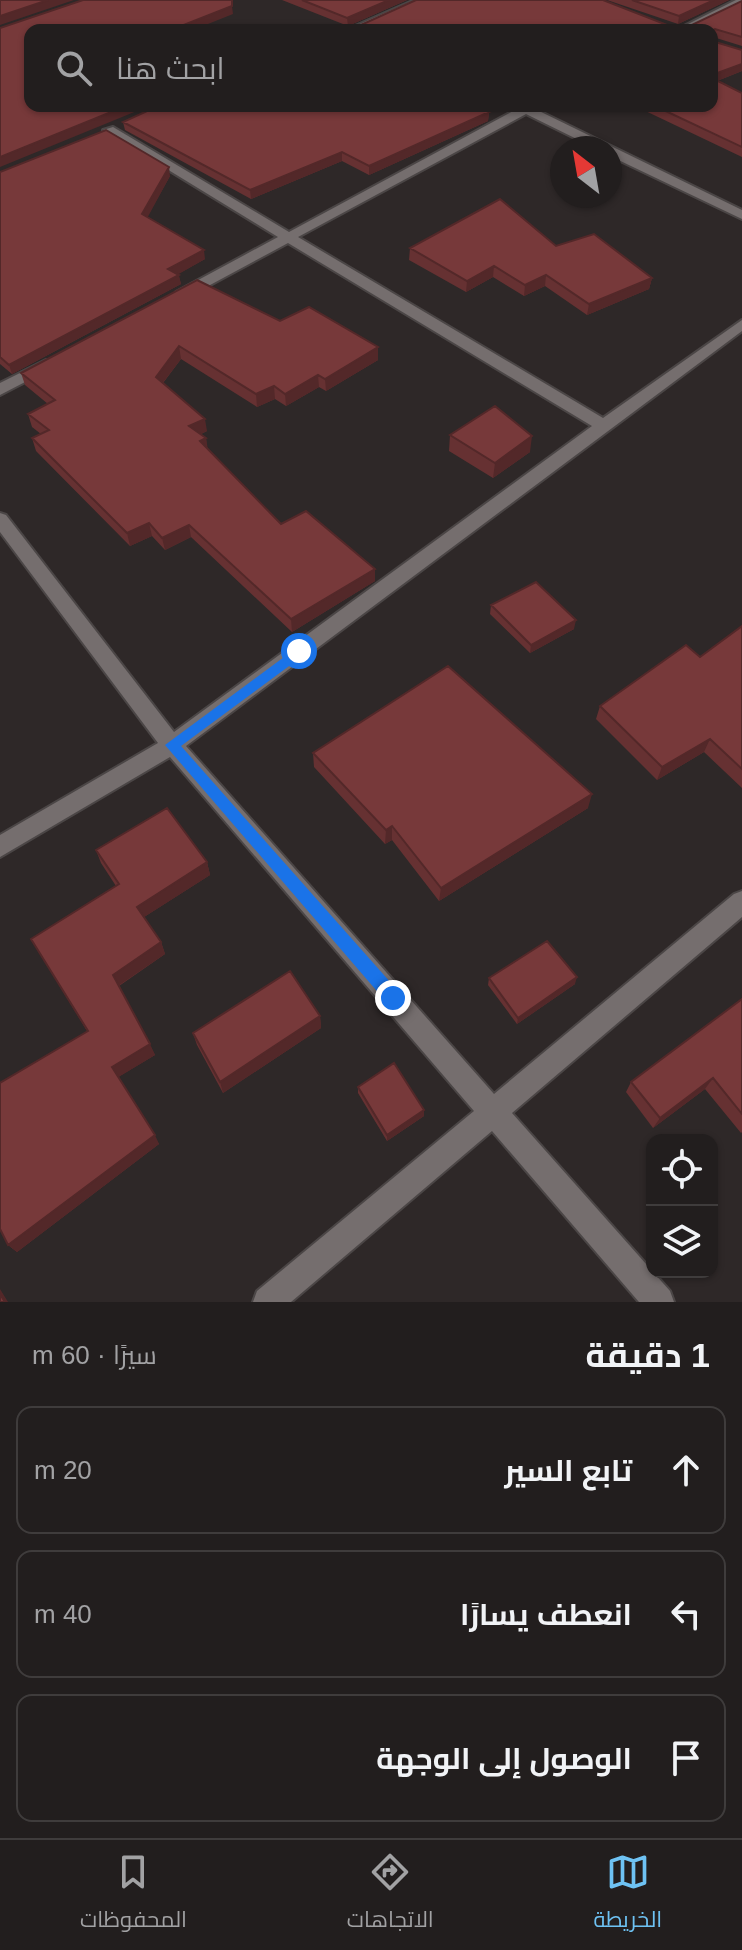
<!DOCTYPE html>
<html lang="ar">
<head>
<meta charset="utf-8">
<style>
  body { margin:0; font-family:Helvetica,Cairo,sans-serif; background:#2a2727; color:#f1f3f6; direction:rtl }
  .controls { position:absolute; right:24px; bottom:24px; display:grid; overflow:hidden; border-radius:16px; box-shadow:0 2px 6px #0004 }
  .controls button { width:72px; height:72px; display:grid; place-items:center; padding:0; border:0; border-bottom:2px solid #3f3c3c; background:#221e1e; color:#f1f3f6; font:40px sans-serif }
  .compass { position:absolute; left:550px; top:136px; width:72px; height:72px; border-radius:50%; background:#221e1e; box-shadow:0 2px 6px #0004; rotate:329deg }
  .stop { position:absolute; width:24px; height:24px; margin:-18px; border:6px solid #1a73e8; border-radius:50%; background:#fff }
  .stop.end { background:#1a73e8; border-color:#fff; box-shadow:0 2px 8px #0008 }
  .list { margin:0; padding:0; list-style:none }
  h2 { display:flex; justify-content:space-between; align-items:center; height:104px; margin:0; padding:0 32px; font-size:34px }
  h2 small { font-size:26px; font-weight:400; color:#a2a2a4 }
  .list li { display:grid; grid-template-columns:52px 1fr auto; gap:24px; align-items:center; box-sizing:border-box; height:128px; margin:0 16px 16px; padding:0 16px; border:2px solid #3f3c3c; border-radius:16px }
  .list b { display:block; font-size:30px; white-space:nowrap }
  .list em { font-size:26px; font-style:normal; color:#a2a2a4 }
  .icon { flex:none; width:44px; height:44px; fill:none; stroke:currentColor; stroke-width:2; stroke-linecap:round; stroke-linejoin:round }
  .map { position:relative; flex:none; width:742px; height:1302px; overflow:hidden; direction:ltr }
  .search { position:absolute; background:#221e1e; box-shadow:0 2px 6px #0004; left:24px; right:24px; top:24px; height:88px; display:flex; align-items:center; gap:20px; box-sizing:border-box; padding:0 28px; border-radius:16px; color:#a2a2a4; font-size:30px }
  .sheet { height:536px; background:#221e1e }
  nav { display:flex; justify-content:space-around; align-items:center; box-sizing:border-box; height:112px; border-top:2px solid #3f3c3c; background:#221e1e; font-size:22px; color:#a2a2a4 }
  nav a { display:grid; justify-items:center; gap:4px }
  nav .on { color:#6ec2f3 }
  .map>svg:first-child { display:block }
</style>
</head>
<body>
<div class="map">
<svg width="742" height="1302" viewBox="0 0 742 1302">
  <rect width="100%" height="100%" fill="#2e2828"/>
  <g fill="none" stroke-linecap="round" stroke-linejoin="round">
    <defs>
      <path id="street" d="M 415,0 L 429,0 L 360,30 L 346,30 Z
        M 736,0 L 742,0 L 742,5 L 689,30 L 676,30 Z
        M 513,106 L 538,106 L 535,109 L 742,210 L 742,219 L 610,156 L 610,148 L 595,148 L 526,114 L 298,237 L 603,418 L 742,320 L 742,331 L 186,746 L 494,1094 L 734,894 L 742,891 L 742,917 L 512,1113 L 670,1291 L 674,1302 L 639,1302 L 492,1131 L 291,1302 L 253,1302 L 257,1291 L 474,1111 L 170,757 L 0,857 L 0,835 L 158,743 L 0,532 L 0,513 L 6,515 L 174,732 L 592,426 L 288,243 L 186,298 L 176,298 L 176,292 L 278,237 L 103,130 L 113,127 L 289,232 L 517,109 Z
        M 46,360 L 54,365 L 52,368 L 0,395 L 0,383 Z"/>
    </defs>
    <use href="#street" stroke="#4b4646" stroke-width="4"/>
    <use href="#street" fill="#756e6e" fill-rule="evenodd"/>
  </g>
  <path fill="#663132" d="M 282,0 L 407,0 L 348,26 Z
    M 607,0 L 729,0 L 678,24 Z
    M 742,1 L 742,46 L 713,37 L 712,30 L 363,30 L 363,24 L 692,25 Z
    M 712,41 L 742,71 L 717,81 L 742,93 L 742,157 L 635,106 L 712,106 Z
    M 489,112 L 488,121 L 369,175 L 342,161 L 251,199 L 125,130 L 123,122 Z
    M 0,172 L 170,176 L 147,217 L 205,259 L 178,274 L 181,284 L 12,374 L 0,364 Z
    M 556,246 L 652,278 L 649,289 L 587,315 L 545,286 L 524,296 L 493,277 L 466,292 L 409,260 L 410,248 Z
    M 280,321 L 378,360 L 326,391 L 319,387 L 286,406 L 275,399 L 257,407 L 181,359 L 163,383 L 207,431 L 201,434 L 206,438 L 207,449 L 281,524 L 375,569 L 375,581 L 292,632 L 191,537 L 165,550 L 152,536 L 130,546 L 36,451 L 32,438 L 41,434 L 32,427 L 28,414 L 48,404 L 25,385 L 21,373 Z
    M 450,435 L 530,452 L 493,478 L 449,451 Z
    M 491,605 L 574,629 L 530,653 L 490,614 Z
    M 742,626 L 742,788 L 704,752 L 657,780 L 596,719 L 600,706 L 700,657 Z
    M 313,753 L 588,808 L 439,901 L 392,840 L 385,844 L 314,767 Z
    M 96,850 L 207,862 L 210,875 L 144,917 L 161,942 L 165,954 L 119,986 L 155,1055 L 118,1077 L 159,1144 L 17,1252 L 8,1245 L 87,1031 L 31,939 L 116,886 L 101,863 Z
    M 489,978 L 575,984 L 517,1024 L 488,985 Z
    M 742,999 L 742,1132 L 741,1133 L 705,1089 L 653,1128 L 626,1092 L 631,1082 Z
    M 320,1016 L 321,1028 L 223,1093 L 197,1045 L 193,1033 Z
    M 358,1087 L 424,1116 L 387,1141 L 358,1093 Z"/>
  <path fill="#532829" d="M 48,0 L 74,0 L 0,25 L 0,16 Z
    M 389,0 L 407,0 L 348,26 L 347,18 Z
    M 714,0 L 729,0 L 678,24 L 679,16 Z
    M 232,6 L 233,14 L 193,30 L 171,30 Z
    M 742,64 L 742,71 L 712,83 L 712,75 Z
    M 126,106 L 149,106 L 0,167 L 0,157 Z
    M 489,112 L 488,121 L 369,175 L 369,166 Z
    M 342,152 L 342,161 L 251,199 L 250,190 Z
    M 169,167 L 170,176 L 144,224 L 142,214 Z
    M 204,250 L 205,259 L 170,279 L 168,269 Z
    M 494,266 L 493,277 L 466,292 L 467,281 Z
    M 179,275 L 181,284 L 12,374 L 9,365 Z
    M 546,275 L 545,286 L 524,296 L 525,285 Z
    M 652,278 L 649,289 L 587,315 L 589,304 Z
    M 179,346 L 181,359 L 158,389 L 156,377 Z
    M 378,347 L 378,360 L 326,391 L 325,379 Z
    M 318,375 L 319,387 L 286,406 L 285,394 Z
    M 274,386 L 275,399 L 257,407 L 256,394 Z
    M 205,419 L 207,431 L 191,439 L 189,426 Z
    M 532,436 L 530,452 L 493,478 L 495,463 Z
    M 206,438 L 208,450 L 200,441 Z
    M 149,523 L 152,536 L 130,546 L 127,533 Z
    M 189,525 L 191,537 L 165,550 L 162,538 Z
    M 375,569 L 375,581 L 292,632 L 291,619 Z
    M 576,620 L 574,629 L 530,653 L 531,645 Z
    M 710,739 L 704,752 L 657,780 L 662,767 Z
    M 592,794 L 588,808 L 439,901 L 441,888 Z
    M 392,826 L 392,840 L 385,844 L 386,830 Z
    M 207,862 L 210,875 L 141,919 L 137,907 Z
    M 161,942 L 165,954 L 118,986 L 113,975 Z
    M 577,977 L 575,984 L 517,1024 L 518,1018 Z
    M 320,1016 L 321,1028 L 223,1093 L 220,1082 Z
    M 150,1044 L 155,1055 L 117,1078 L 112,1067 Z
    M 713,1078 L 705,1089 L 653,1128 L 660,1118 Z
    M 424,1110 L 424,1116 L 387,1141 L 387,1135 Z
    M 155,1135 L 159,1144 L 17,1252 L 8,1245 Z
    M 0,1289 L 8,1302 L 5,1302 L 0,1294 Z"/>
  <path fill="#77393a" stroke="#532829" stroke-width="2" d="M 0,0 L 48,0 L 0,16 Z
    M 83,0 L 232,0 L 232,6 L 171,30 L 30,30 L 30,106 L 126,106 L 0,157 L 0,28 Z
    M 302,0 L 389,0 L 347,18 Z
    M 416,0 L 603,0 L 667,25 L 692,25 L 742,1 L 742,37 L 715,29 L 712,31 L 378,30 L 363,24 Z
    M 632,0 L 714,0 L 679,16 Z
    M 712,41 L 742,50 L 742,64 L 712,75 Z
    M 712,78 L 742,93 L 742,147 L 655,106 L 712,106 Z
    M 158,106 L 473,106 L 489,112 L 369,166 L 342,152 L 250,190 L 123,122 Z
    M 106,130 L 169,167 L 142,214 L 204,250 L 168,269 L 179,275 L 9,365 L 0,357 L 0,172 Z
    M 500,199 L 556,246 L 594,234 L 652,278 L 589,304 L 546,275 L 525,285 L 494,266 L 467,281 L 410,248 Z
    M 197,280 L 280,321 L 309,307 L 378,347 L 325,379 L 318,375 L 285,394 L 274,386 L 256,394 L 179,346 L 156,377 L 205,419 L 189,426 L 206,438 L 200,441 L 281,524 L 306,511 L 375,569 L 291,619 L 189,525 L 162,538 L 149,523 L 127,533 L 32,438 L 49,430 L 28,414 L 55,400 L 21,373 Z
    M 495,406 L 532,436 L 495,463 L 450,435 Z
    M 536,582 L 576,620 L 531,645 L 491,605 Z
    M 742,626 L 742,769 L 710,739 L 662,767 L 600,706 L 686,645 L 700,657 Z
    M 448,666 L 592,794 L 441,888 L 392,826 L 386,830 L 313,753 Z
    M 167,808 L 207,862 L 137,907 L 161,942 L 113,975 L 150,1044 L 112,1067 L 155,1135 L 8,1245 L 0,1229 L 0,1083 L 88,1031 L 31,939 L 119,884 L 96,850 Z
    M 547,941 L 577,977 L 518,1018 L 489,978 Z
    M 290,971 L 320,1016 L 220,1082 L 193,1033 Z
    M 742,999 L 742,1114 L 713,1078 L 660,1118 L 631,1082 Z
    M 394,1063 L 424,1110 L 387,1135 L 358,1087 Z
    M 0,1294 L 5,1302 L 0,1302 Z"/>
  <path fill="#1a73e8" d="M 299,646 L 304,648 L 304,655 L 181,746 L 399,992 L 399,1004 L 393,1006 L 388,1004 L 165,745 Z"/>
</svg>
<div class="controls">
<button><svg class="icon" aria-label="locate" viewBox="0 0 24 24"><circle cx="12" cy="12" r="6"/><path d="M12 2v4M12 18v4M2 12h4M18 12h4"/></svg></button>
<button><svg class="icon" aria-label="layers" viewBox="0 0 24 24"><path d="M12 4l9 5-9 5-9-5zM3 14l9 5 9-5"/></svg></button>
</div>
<svg class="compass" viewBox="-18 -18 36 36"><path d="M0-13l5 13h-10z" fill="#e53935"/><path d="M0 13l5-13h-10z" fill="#a2a2a4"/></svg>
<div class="stop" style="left:299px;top:651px"></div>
<div class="stop end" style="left:393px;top:998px"></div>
<div class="search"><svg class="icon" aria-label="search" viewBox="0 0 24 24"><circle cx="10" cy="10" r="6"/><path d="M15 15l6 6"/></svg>ابحث هنا</div>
</div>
<section class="sheet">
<h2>1 دقيقة<small>سيرًا · 60 m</small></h2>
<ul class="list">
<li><svg class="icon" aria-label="ahead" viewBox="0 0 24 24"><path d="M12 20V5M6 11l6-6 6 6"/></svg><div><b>تابع السير</b></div><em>20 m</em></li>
<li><svg class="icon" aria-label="left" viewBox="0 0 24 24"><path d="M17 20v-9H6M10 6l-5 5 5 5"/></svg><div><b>انعطف يسارًا</b></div><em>40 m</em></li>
<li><svg class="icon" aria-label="arrive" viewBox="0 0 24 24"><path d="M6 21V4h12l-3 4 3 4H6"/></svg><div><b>الوصول إلى الوجهة</b></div></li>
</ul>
</section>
<nav>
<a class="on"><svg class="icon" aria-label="map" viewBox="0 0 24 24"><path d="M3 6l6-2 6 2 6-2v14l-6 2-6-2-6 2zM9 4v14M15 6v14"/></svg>الخريطة</a>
<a><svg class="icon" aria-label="directions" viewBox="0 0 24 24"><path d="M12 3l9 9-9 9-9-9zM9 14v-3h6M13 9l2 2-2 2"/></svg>الاتجاهات</a>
<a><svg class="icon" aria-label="saved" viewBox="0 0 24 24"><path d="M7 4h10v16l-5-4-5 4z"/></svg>المحفوظات</a>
</nav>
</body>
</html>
